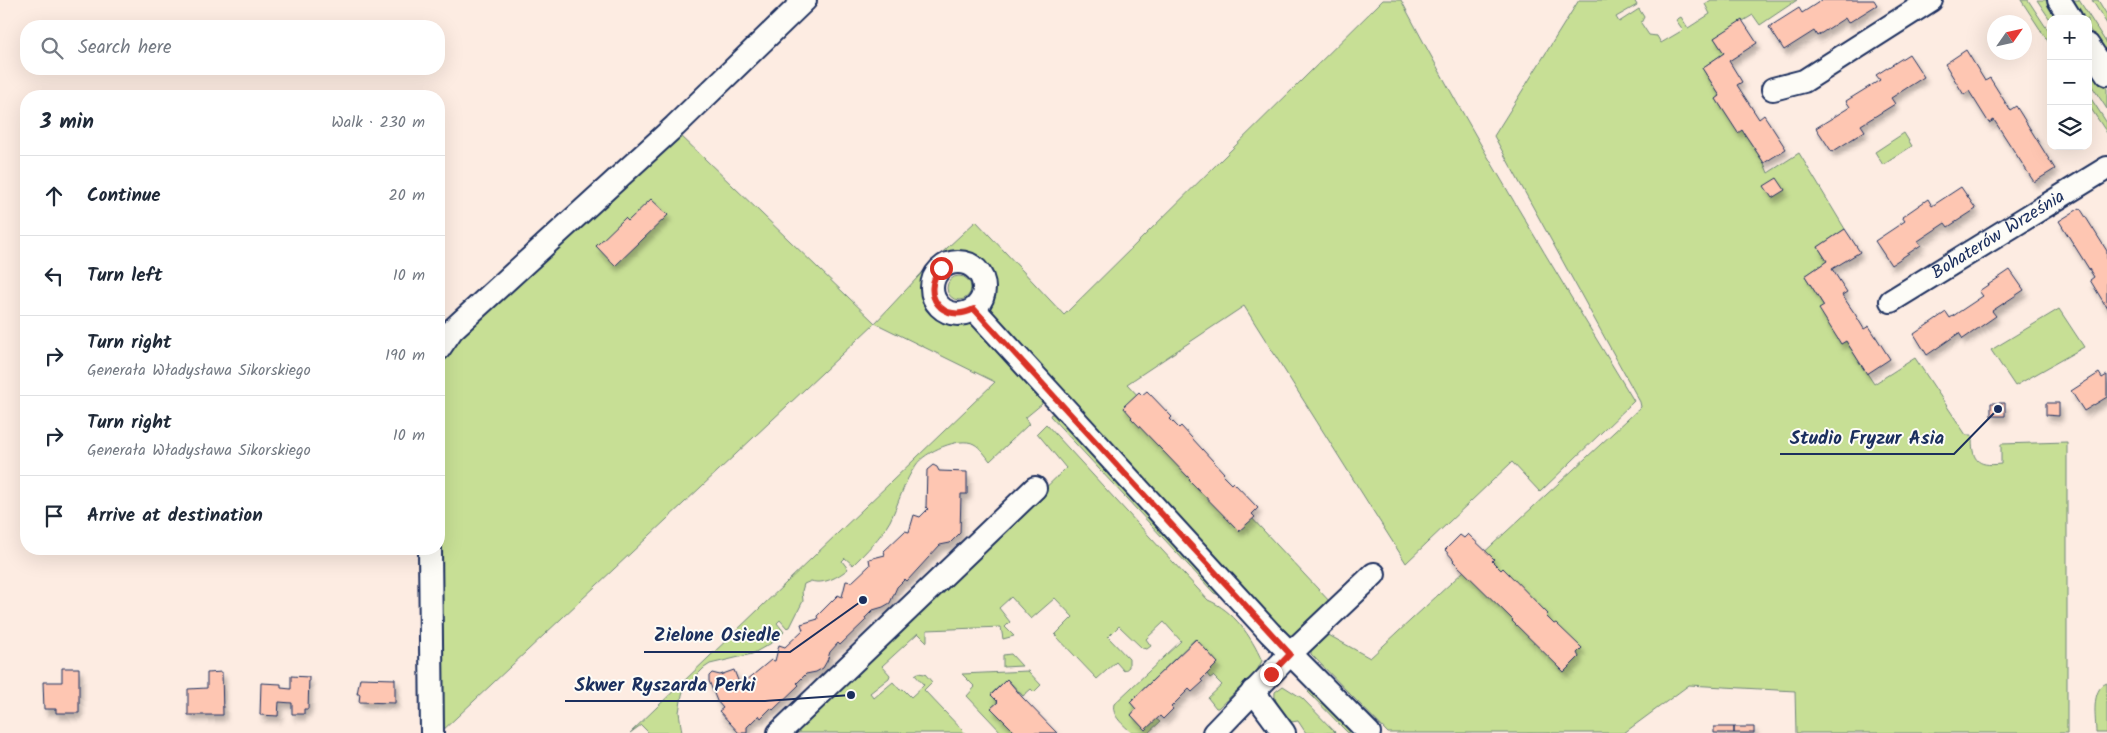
<!DOCTYPE html>
<html lang="en">
<head>
<meta charset="utf-8">
<style>
  body { margin:0; font-family:Kalam,sans-serif; background:#f6f6f7; color:#1f2937 }
  .controls { position:absolute; right:15px; top:15px; display:grid; overflow:hidden; border-radius:10px; box-shadow:0 5px 20px #0002 }
  .controls button { width:45px; height:45px; display:grid; place-items:center; padding:0; border:0; border-bottom:1px solid #e0e1e3; background:#fff; color:#1f2937; font:25px sans-serif }
  .compass { position:absolute; left:1987px; top:15px; width:45px; height:45px; border-radius:50%; background:#fff; box-shadow:0 5px 20px #0002; rotate:56deg }
  .stop { position:absolute; width:15px; height:15px; margin:-11px; border:4px solid #d93025; border-radius:50%; background:#fff }
  .stop.end { background:#d93025; border-color:#fff; box-shadow:0 1px 5px #0008 }
  .list { margin:0; padding:0; list-style:none }
  h2 { display:flex; justify-content:space-between; align-items:center; height:65px; margin:0; padding:0 20px; font-size:21px }
  h2 small { font-size:16px; font-weight:400; color:#747a83 }
  .list li { display:grid; grid-template-columns:32px 1fr auto; gap:15px; align-items:center; box-sizing:border-box; height:80px; padding:0 20px; border-top:1px solid #e0e1e3 }
  .list b { display:block; font-size:19px; white-space:nowrap }
  .list p { margin:0; font-size:16px; white-space:nowrap; color:#747a83 }
  .list em { font-size:16px; font-style:normal; color:#747a83 }
  .icon { flex:none; width:28px; height:28px; fill:none; stroke:currentColor; stroke-width:2; stroke-linecap:round; stroke-linejoin:round }
  .map { position:relative; flex:none; width:2107px; height:733px; overflow:hidden }
  .search { position:absolute; background:#fff; box-shadow:0 5px 20px #0002; left:20px; top:20px; width:425px; height:55px; display:flex; align-items:center; gap:12px; box-sizing:border-box; padding:0 18px; border-radius:20px; color:#747a83; font-size:19px }
  .panel { position:absolute; background:#fff; box-shadow:0 5px 20px #0002; left:20px; top:90px; width:425px; height:465px; border-radius:20px }
  .map>svg:first-child { display:block }
</style>
</head>
<body>
<div class="map">
<svg width="2107" height="733" viewBox="0 0 2107 733">
  <defs>
    <filter id="shadow"><feDropShadow dx="3" dy="5.5" stdDeviation="2.5" flood-color="#0004"/></filter>
  </defs>
  <rect width="100%" height="100%" fill="#fdece2"/>
  <filter id="ink" filterUnits="userSpaceOnUse"><feTurbulence type="fractalNoise" baseFrequency=".02" numOctaves="2"/><feDisplacementMap in="SourceGraphic" scale="10" xChannelSelector="R" yChannelSelector="G"/><feConvolveMatrix kernelMatrix="1 2 1 2 8 2 1 2 1" color-interpolation-filters="sRGB"/></filter>
  <g filter="url(#ink)">
    <path fill="#c7df95" stroke="#71877a" d="M 1383,0 L 1401,0 C 1473,137 1554,269 1634,401 L 1540,492 L 1512,462 L 1406,563 L 1244,306 L 1127,384 L 1331,603 L 1297,635 L 1289,635 L 1279,630 L 991,316 C 988,303 993,289 988,275 C 976,245 937,251 927,280 C 923,290 928,304 936,311 C 946,321 962,319 974,327 C 982,332 989,342 995,349 C 1011,366 1026,383 1042,399 L 1042,404 L 1025,418 L 1029,424 L 990,461 C 986,456 980,447 974,444 C 960,436 924,452 916,465 C 904,481 899,503 890,521 C 881,537 866,552 853,565 L 845,558 L 842,561 L 848,569 C 838,577 824,585 811,581 L 804,584 L 802,591 L 803,601 L 790,627 L 787,628 L 780,620 L 777,623 L 784,632 L 775,641 L 752,654 L 710,664 L 704,668 L 684,688 L 682,695 L 679,712 L 682,733 L 649,733 L 641,725 L 630,733 L 995,382 L 875,323 L 440,733 L 439,374 L 445,349 L 677,132 L 875,323 L 933,261 L 976,221 L 1064,315 Z
      M 1579,0 L 1634,0 L 1637,5 L 1616,17 L 1619,22 L 1639,9 L 1644,17 L 1641,23 L 1649,35 L 1657,36 L 1661,43 L 1683,30 L 1676,20 L 1681,17 L 1688,28 L 1710,14 L 1705,4 L 1711,0 L 1797,0 L 1760,25 L 1753,15 L 1714,38 L 1724,53 L 1702,68 L 1720,96 L 1716,99 L 1738,132 L 1742,130 L 1764,163 L 1768,173 L 1799,153 L 1845,229 L 1818,247 L 1827,261 L 1805,276 L 1824,306 L 1841,344 L 1846,341 L 1874,384 L 1915,358 L 1966,435 L 1972,435 C 1972,459 1975,467 2001,464 L 2001,444 L 2067,442 L 2067,733 L 1796,733 L 1795,691 L 1689,685 L 1624,733 L 1388,733 L 1311,654 L 1311,650 L 1325,633 L 1370,658 L 1641,407 L 1640,402 L 1494,136 Z
      M 2021,0 L 2028,0 L 2051,35 L 2051,46 Z
      M 2037,0 L 2049,0 L 2061,19 L 2051,19 L 2051,21 Z
      M 2071,0 L 2079,0 L 2107,44 L 2107,56 L 2088,27 L 2088,19 L 2083,19 Z
      M 2092,0 L 2098,0 L 2107,15 L 2107,24 Z
      M 2088,60 L 2107,89 L 2107,109 L 2088,80 Z
      M 2088,94 L 2107,123 L 2107,133 L 2088,104 Z
      M 1904,133 L 1912,146 L 1883,165 L 1875,152 Z
      M947 288a12 12 0 1 1 24 0a12 12 0 1 1-24 0Z
      M 2059,309 L 2084,347 L 2015,386 L 1991,350 Z
      M 1051,414 L 1055,414 L 1226,598 L 1214,593 L 1050,416 Z
      M 1046,424 L 1208,600 C 1234,611 1251,636 1262,661 L 1255,674 L 1218,708 L 1216,708 L 1208,698 L 1222,685 L 1213,676 L 1210,678 L 1207,674 L 1218,663 L 1195,639 L 1130,702 L 1136,709 L 1131,715 L 1145,730 L 1156,719 L 1160,722 L 1148,733 L 1132,733 C 1124,725 1111,716 1114,704 L 1181,641 L 1164,622 L 1146,639 L 1151,646 L 1147,649 L 1142,648 L 1119,626 L 1108,637 L 1129,659 L 1129,667 L 1124,671 L 1116,662 L 1097,679 L 1055,635 L 1073,617 L 1055,598 L 1031,619 L 1011,597 L 999,608 L 1010,622 L 1005,627 L 1014,636 L 1003,639 L 1001,627 L 927,630 L 927,642 L 918,633 L 882,666 L 890,675 L 889,678 L 870,693 L 874,698 L 893,682 L 900,690 L 903,689 L 911,697 L 924,685 L 915,675 L 918,673 L 925,674 L 932,682 L 924,690 L 965,733 L 792,733 L 1066,468 L 1037,433 Z
      M 1011,654 L 1022,666 L 1003,667 L 1003,655 Z
      M 1028,671 L 1041,685 L 1034,692 L 1031,689 L 1023,696 L 1007,679 L 991,694 L 998,702 L 991,708 L 1016,733 L 1002,733 L 967,696 L 975,687 L 962,674 Z
      M 2107,683 L 2107,733 L 2096,733 C 2096,719 2090,689 2107,683 Z
      M 1283,686 L 1302,698 L 1336,733 L 1306,733 L 1298,721 L 1291,722 C 1284,714 1273,703 1275,692 Z
      M 1312,688 L 1356,733 L 1348,733 L 1308,692 Z"/>
    <path fill="#fec6b2" stroke="#1b2f5e" filter="url(#shadow)" d="M 1822,0 L 1874,0 L 1877,5 L 1848,23 L 1845,18 L 1817,36 L 1814,31 L 1784,50 L 1769,27 L 1799,8 L 1802,13 Z
      M 1742,20 L 1757,43 L 1729,61 L 1742,82 L 1737,85 L 1759,119 L 1764,115 L 1786,149 L 1764,163 L 1742,130 L 1738,133 L 1716,99 L 1720,96 L 1702,68 L 1724,53 L 1714,38 Z
      M 1966,50 L 1985,81 L 1990,78 L 2010,110 L 2016,106 L 2055,169 L 2034,182 L 1994,120 L 1989,123 L 1969,91 L 1964,95 L 1945,64 Z
      M 1909,54 L 1924,77 L 1891,98 L 1895,104 L 1861,125 L 1865,131 L 1832,152 L 1816,128 L 1850,107 L 1846,101 L 1880,80 L 1876,75 Z
      M 1777,178 L 1785,190 L 1772,198 L 1764,186 Z
      M 1961,187 L 1976,209 L 1948,227 L 1945,223 L 1918,241 L 1921,245 L 1891,265 L 1875,241 L 1905,221 L 1902,217 L 1928,199 L 1932,206 Z
      M 651,199 L 668,215 L 615,266 L 596,246 L 625,218 L 628,221 Z
      M 2080,208 L 2107,251 L 2107,308 L 2090,280 L 2094,277 L 2059,221 Z
      M 1845,229 L 1860,252 L 1832,269 L 1847,292 L 1842,295 L 1855,314 L 1864,329 L 1869,326 L 1890,359 L 1867,374 L 1846,341 L 1841,344 L 1819,309 L 1824,306 L 1805,276 L 1827,261 L 1818,247 Z
      M 2010,270 L 2024,290 L 1992,311 L 1996,316 L 1963,339 L 1959,333 L 1927,355 L 1914,334 L 1946,312 L 1950,318 L 1983,296 L 1979,291 Z
      M 2099,373 L 2102,378 L 2107,375 L 2107,397 L 2084,411 L 2071,391 Z
      M 1147,391 L 1172,417 L 1170,419 L 1179,428 L 1181,426 L 1224,473 L 1222,475 L 1231,484 L 1233,482 L 1258,508 L 1252,514 L 1255,517 L 1239,531 L 1189,480 L 1190,479 L 1131,418 L 1132,417 L 1123,407 L 1139,392 L 1142,395 Z
      M 1991,403 L 2005,403 L 2005,416 L 1991,416 Z
      M 2046,403 L 2059,403 L 2059,416 L 2046,415 Z
      M 933,465 L 937,467 L 939,471 L 967,472 L 967,494 L 961,494 L 960,533 L 950,543 L 940,545 L 907,581 L 905,579 L 897,587 L 890,603 L 883,607 L 873,610 L 865,618 L 866,620 L 840,645 L 838,643 L 830,652 L 827,661 L 823,668 L 816,672 L 806,674 L 797,683 L 799,685 L 773,710 L 771,708 L 761,718 L 759,715 L 747,727 L 747,733 L 739,733 L 719,711 L 723,708 L 717,701 L 709,681 L 709,676 L 712,673 L 720,675 L 734,670 L 739,683 L 747,680 L 771,660 L 775,661 L 779,645 L 785,647 L 803,630 L 801,624 L 818,619 L 817,616 L 838,595 L 842,597 L 846,581 L 852,582 L 870,565 L 869,559 L 885,555 L 884,551 L 905,531 L 909,532 L 914,515 L 920,517 L 928,509 L 926,507 L 927,470 Z
      M 1468,534 L 1494,559 L 1492,561 L 1501,570 L 1503,568 L 1548,614 L 1546,616 L 1554,624 L 1556,623 L 1582,648 L 1577,653 L 1579,657 L 1564,672 L 1512,621 L 1513,620 L 1453,561 L 1454,560 L 1445,550 L 1460,535 L 1464,538 Z
      M 1196,639 L 1218,663 L 1201,680 L 1203,682 L 1192,692 L 1189,689 L 1171,707 L 1173,709 L 1163,719 L 1160,716 L 1145,730 L 1131,715 L 1136,709 L 1130,702 Z
      M 62,668 L 79,668 L 79,713 L 56,713 L 56,709 L 44,709 L 43,682 L 62,682 Z
      M 222,672 L 223,715 L 188,715 L 188,689 L 207,688 L 207,673 Z
      M 291,676 L 309,677 L 308,709 L 304,709 L 304,714 L 292,714 L 292,703 L 279,702 L 278,716 L 260,715 L 261,683 L 281,684 L 281,688 L 291,689 Z
      M 360,678 L 395,679 L 395,703 L 359,702 L 360,694 L 357,694 Z
      M 1007,679 L 1022,697 L 1057,733 L 1016,733 L 991,708 L 998,702 L 991,695 Z
      M 1714,727 L 1734,727 L 1734,733 L 1714,733 Z
      M 1734,727 L 1754,727 L 1754,733 L 1734,733 Z"/>
    <g fill="none" stroke-linecap="round" stroke-linejoin="round">
      <defs>
        <g id="minor">
          <path d="M 2059,0 L 2071,19"/>
          <path d="M 2088,45 L 2107,74"/>
          <path d="M 1773,89 L 1804,81 L 1931,0"/>
          <circle cx="958" cy="288" r="26"/>
          <path id="s1" d="M 1891,301 L 2107,168"/>
          <path d="M 974,309 L 1270,633 L 1369,733"/>
          <path d="M 439,349 L 452,330 L 675,126 L 805,0"/>
          <path d="M 430,549 L 432,733"/>
          <path d="M 1253,691 L 1284,733"/>
          <path d="M 779,733 L 1035,488"/>
          <path d="M 1214,733 L 1290,654 L 1374,574"/>
        </g>
      </defs>
      <use href="#minor" stroke="#1b2f5e" stroke-width="26"/>
      <use href="#minor" stroke="#fdfcf7" stroke-width="22"/>
    </g>
  </g>
  <g fill="none" stroke-linecap="round" stroke-linejoin="round" filter="url(#ink)">
    <path stroke="#d93025" stroke-width="6" d="M 941,268 C 919,294 943,325 974,309 L 1290,654 L 1271,674"/>
  </g>
  <g text-anchor="middle" dominant-baseline="central" stroke-width="4" stroke-linejoin="round" paint-order="stroke">
    <g font-size="18" fill="#1b2f5e" stroke="#fdfcf7">
      <text stroke="none"><textPath href="#s1" startOffset="126">Bohaterów Września</textPath></text>
    </g>
  </g>
  <path fill="none" stroke="#1b2f5e" stroke-width="2" d="M1998 409L1954 454H1780M863 600L790 652H644M851 695L765 701H565"/>
  <g fill="#1b2f5e" stroke="#fdfcf7" stroke-width="2">
    <circle cx="1998" cy="409" r="5"/>
    <circle cx="863" cy="600" r="5"/>
    <circle cx="851" cy="695" r="5"/>
  </g>
  <g font-size="19" text-anchor="middle" font-weight="bold" fill="#1b2f5e" stroke="#fdfcf7" stroke-width="4" stroke-linejoin="round" paint-order="stroke">
    <text x="1867" y="444">Studio Fryzur Asia</text>
    <text x="717" y="641">Zielone Osiedle</text>
    <text x="665" y="691">Skwer Ryszarda Perki</text>
  </g>
</svg>
<div class="controls">
<button>+</button>
<button>−</button>
<button><svg class="icon" aria-label="layers" viewBox="0 0 24 24"><path d="M12 4l9 5-9 5-9-5zM3 14l9 5 9-5"/></svg></button>
</div>
<svg class="compass" viewBox="-18 -18 36 36"><path d="M0-13l5 13h-10z" fill="#e53935"/><path d="M0 13l5-13h-10z" fill="#747a83"/></svg>
<div class="stop" style="left:941px;top:268px"></div>
<div class="stop end" style="left:1271px;top:674px"></div>
<div class="search"><svg class="icon" aria-label="search" viewBox="0 0 24 24"><circle cx="10" cy="10" r="6"/><path d="M15 15l6 6"/></svg>Search here</div>
<section class="panel">
<h2>3 min<small>Walk · 230 m</small></h2>
<ul class="list">
<li><svg class="icon" aria-label="ahead" viewBox="0 0 24 24"><path d="M12 20V5M6 11l6-6 6 6"/></svg><div><b>Continue</b></div><em>20 m</em></li>
<li><svg class="icon" aria-label="left" viewBox="0 0 24 24"><path d="M17 20v-9H6M10 6l-5 5 5 5"/></svg><div><b>Turn left</b></div><em>10 m</em></li>
<li><svg class="icon" aria-label="right" viewBox="0 0 24 24"><path d="M7 20v-9h11M14 6l5 5-5 5"/></svg><div><b>Turn right</b><p>Generała Władysława Sikorskiego</p></div><em>190 m</em></li>
<li><svg class="icon" aria-label="right" viewBox="0 0 24 24"><path d="M7 20v-9h11M14 6l5 5-5 5"/></svg><div><b>Turn right</b><p>Generała Władysława Sikorskiego</p></div><em>10 m</em></li>
<li><svg class="icon" aria-label="arrive" viewBox="0 0 24 24"><path d="M6 21V4h12l-3 4 3 4H6"/></svg><div><b>Arrive at destination</b></div></li>
</ul>
</section>
</div>
</body>
</html>
